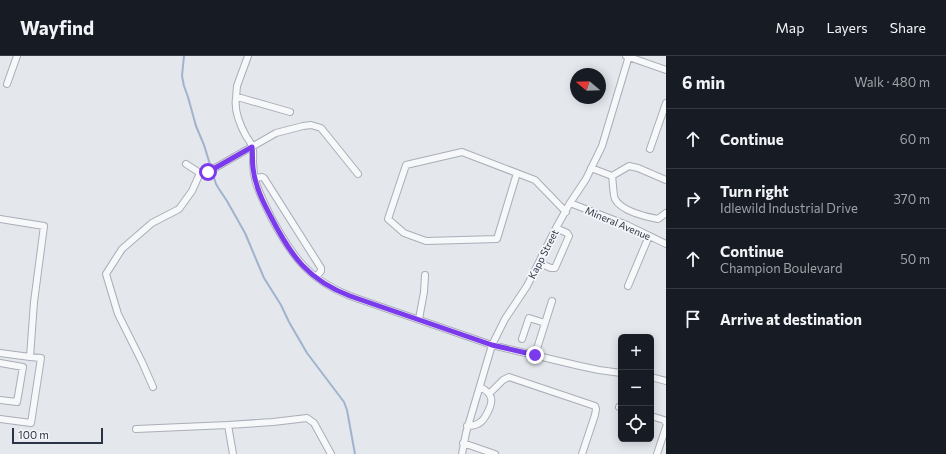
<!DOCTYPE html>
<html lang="en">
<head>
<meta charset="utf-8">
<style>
  body { margin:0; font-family:Commissioner,sans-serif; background:#242831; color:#f1f3f6 }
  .controls { position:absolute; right:12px; bottom:12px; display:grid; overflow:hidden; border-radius:6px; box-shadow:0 2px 10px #0003 }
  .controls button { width:36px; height:36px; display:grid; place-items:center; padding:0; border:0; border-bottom:1px solid #363941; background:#171b24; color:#f1f3f6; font:20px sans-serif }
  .compass { position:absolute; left:570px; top:12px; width:36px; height:36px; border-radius:50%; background:#171b24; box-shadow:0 2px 10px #0003; rotate:289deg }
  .scale { position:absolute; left:12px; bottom:10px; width:91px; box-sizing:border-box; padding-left:4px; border:2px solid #2b3445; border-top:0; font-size:11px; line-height:14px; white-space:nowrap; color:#2b3445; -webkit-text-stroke:3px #f4f6f9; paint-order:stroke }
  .stop { position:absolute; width:12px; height:12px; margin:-9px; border:3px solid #7c3aed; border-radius:50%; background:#fff }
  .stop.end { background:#7c3aed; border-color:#fff; box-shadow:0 1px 4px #0008 }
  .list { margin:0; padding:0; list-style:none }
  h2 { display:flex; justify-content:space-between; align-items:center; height:52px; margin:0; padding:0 16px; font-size:17px }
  h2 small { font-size:13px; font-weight:400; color:#9ea1a6 }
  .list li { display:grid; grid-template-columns:26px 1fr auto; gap:12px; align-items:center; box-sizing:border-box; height:60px; padding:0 16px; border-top:1px solid #363941 }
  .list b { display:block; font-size:15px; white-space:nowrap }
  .list p { margin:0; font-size:13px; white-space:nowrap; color:#9ea1a6 }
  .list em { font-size:13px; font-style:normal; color:#9ea1a6 }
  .icon { flex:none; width:22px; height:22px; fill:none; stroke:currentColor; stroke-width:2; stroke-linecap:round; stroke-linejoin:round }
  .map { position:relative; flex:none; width:666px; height:398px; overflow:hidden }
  header { display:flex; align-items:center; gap:24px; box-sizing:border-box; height:56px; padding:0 20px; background:#171b24; border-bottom:1px solid #363941 }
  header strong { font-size:19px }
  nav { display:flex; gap:22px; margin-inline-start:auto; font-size:14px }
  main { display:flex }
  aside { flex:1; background:#171b24 }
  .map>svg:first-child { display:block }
</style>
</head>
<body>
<header>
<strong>Wayfind</strong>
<nav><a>Map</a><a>Layers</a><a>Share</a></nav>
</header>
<main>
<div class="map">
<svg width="666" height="398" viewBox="0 0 666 398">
  <rect width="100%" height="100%" fill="#e4e7ec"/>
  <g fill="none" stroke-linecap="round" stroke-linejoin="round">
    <path stroke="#9fb4cc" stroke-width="2" d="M 184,0 L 182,20 L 184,30 L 188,41 L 196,70 L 204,89 L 216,128 L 219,133 L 227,145 L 245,177 L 264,222 L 281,249 L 289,266 L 307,297 L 344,346 L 347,354 L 355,398"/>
    <defs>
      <path id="minor" d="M 626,0 L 666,14
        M 7,28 L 17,0
        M 236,42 L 237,30 L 248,0
        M 290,56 L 241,42 L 236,42 C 234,55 240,69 246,80 C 248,83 251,87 252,90 C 254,95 253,101 253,106 C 253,113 254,120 256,127 C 260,139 266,151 272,163 C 292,200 309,224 350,240 L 492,289 L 580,310 L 599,314 L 621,317
        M 650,93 L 666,47
        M 186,108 L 200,117 L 208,116 L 276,77 L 303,70 L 311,69 L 321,72 L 358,118
        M 591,112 L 612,120 L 629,110 L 638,112 L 666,124
        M 517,117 L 497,183 L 426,185 L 404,177 L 388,163 L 406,109 L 462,96 L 535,124 L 566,156
        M 612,120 C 613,125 613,139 615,143 C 621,155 646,161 658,163 L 666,157
        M 255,122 L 262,121 L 264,122 L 321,212 L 321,215 L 316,221
        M 570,147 L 627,169 L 666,188
        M 0,163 L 44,170 L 34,246 L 30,301 L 0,297
        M 539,207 L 551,212 L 555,212 L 569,180 L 567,177 L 556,172
        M 628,230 L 649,180
        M 419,263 L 424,236 L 425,219
        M 522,283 L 529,262 L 545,267
        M 535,299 L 552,245
        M 0,307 L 23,311 L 17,346 L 0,344
        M 651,321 L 666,325
        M 153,331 L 142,306 L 118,258 L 106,218 L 122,193 L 152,167 L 179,153 L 192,135 L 200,117
        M 489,338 L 503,324 L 509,321 L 595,350 L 596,353 L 595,359 L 582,398
        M 619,351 L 621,352
        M 651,360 L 664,364 L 666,367
        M 0,363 L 31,367 L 41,302 L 30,301
        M 467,370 C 481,370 485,363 490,351 C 491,348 492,345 491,342 C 490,336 484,333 480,331
        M 136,373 L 228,369
        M 463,387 L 495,398
        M 233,398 L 228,369 L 273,366 L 307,362 L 314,367 L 331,398
        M 462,398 L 466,377 L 492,289 L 505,263 L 527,230 L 556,172 L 570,147 L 586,123 L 602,90 L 629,0
        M 657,398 L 666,371"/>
    </defs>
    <use href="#minor" stroke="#a9aeb7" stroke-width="8"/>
    <use href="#minor" stroke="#f7f8fa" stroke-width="6"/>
  </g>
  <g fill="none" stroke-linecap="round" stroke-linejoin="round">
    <path stroke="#7c3aed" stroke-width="5" d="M 208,116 L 252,91 C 253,98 252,105 253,112 C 255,130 263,146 271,161 C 291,200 308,224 350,240 L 492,289 L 535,299"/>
  </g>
  <g text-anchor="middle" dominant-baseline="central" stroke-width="3.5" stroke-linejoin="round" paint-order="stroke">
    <g font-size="10" fill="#2b3445" stroke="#f4f6f9">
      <text transform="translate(618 167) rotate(23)">Mineral Avenue</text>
      <text transform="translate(543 198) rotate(-63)">Kapp Street</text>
    </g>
  </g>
</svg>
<div class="controls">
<button>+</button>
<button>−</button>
<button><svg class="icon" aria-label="locate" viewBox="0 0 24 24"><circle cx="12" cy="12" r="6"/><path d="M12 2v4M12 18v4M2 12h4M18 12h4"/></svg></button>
</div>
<svg class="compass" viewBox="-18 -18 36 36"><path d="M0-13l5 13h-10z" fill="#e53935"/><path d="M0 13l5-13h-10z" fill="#9ea1a6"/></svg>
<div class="scale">100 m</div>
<div class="stop" style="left:208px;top:116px"></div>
<div class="stop end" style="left:535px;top:299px"></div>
</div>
<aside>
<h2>6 min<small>Walk · 480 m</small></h2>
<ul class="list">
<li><svg class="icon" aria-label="ahead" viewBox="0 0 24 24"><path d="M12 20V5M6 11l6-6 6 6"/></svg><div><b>Continue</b></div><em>60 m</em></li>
<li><svg class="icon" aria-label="right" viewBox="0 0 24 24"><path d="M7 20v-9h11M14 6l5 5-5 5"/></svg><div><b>Turn right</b><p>Idlewild Industrial Drive</p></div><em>370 m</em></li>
<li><svg class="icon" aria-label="ahead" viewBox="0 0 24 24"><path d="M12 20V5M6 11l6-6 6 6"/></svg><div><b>Continue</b><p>Champion Boulevard</p></div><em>50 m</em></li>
<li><svg class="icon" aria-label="arrive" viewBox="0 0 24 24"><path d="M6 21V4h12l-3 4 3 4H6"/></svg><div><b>Arrive at destination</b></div></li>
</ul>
</aside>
</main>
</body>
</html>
